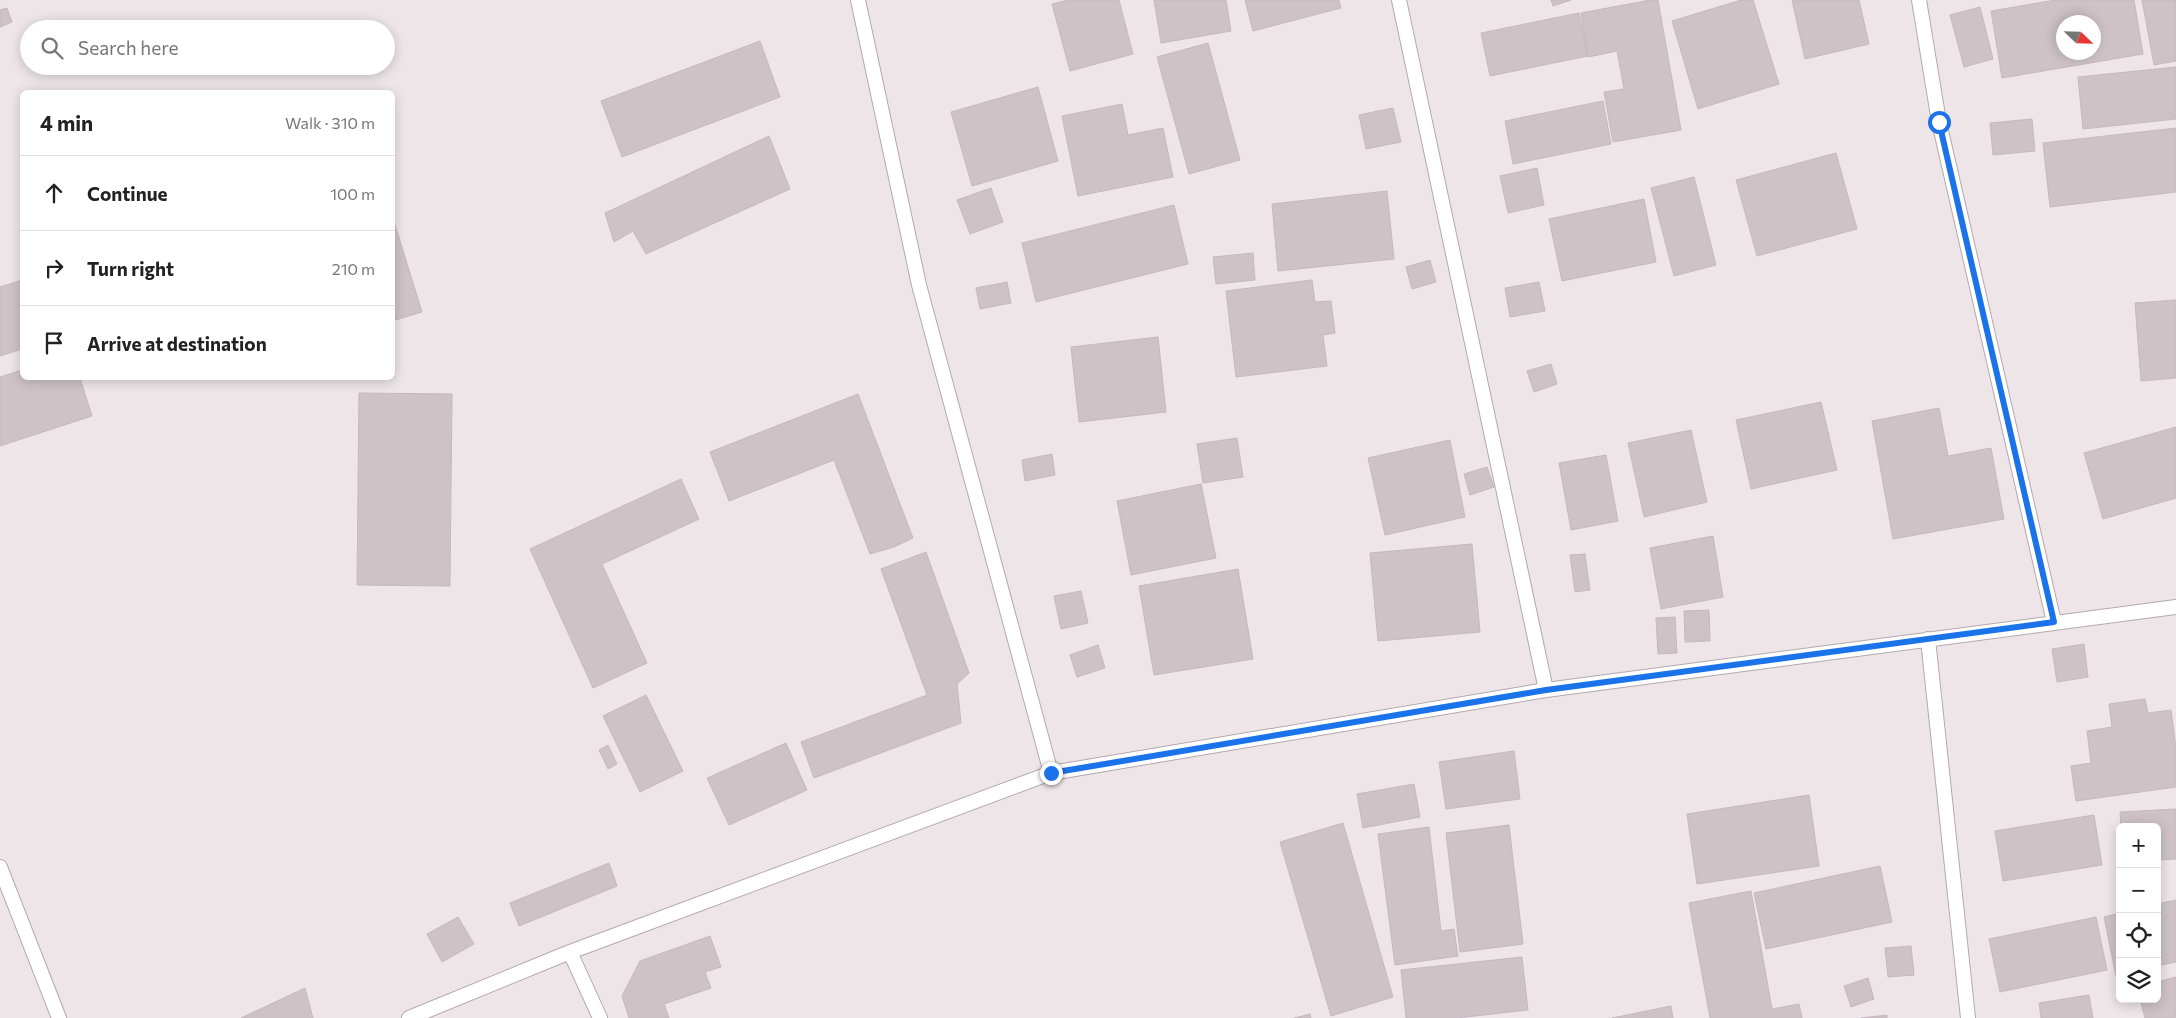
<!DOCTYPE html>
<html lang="en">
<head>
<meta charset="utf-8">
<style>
  body { margin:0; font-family:Commissioner,sans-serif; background:#f2f2f2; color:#222 }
  .controls { position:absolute; right:15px; bottom:15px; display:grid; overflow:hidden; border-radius:8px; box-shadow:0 2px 12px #0003 }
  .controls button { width:45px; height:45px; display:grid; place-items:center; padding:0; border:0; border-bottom:1px solid #e0e0e0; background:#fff; color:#222; font:25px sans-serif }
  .compass { position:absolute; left:2056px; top:15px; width:45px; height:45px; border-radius:50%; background:#fff; box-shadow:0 2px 12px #0003; rotate:113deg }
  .stop { position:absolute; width:15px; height:15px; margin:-11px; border:4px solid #1a73e8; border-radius:50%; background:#fff }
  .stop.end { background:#1a73e8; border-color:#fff; box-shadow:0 1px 5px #0008 }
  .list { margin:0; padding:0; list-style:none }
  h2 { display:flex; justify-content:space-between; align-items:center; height:65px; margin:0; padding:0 20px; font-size:21px }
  h2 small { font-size:16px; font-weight:400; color:#767676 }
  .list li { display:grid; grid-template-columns:32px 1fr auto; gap:15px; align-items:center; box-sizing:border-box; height:75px; padding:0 20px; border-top:1px solid #e0e0e0 }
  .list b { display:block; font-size:19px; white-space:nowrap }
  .list em { font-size:16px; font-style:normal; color:#767676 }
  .icon { flex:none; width:28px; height:28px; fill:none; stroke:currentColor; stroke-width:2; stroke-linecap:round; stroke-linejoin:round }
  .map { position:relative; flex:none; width:2176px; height:1018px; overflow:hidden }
  .search { position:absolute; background:#fff; box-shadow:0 2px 12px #0003; left:20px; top:20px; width:375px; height:55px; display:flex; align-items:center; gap:12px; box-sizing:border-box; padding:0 18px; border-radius:28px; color:#767676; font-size:19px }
  .panel { position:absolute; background:#fff; box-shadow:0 2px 12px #0003; left:20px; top:90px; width:375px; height:290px; border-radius:8px }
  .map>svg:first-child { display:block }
</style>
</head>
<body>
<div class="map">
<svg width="2176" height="1018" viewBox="0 0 2176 1018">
  <rect width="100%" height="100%" fill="#ede5e8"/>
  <path fill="#cec2c6" stroke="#c6b8be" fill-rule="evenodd" d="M 1068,0 L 1119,0 L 1133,54 L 1070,71 L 1052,4 Z
    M 1154,0 L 1226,0 L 1231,31 L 1161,43 Z
    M 1245,0 L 1339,0 L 1341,8 L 1253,31 Z
    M 1551,0 L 1571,0 L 1553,6 Z
    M 1650,0 L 1658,0 L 1681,130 L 1613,142 L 1604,92 L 1624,89 L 1617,51 L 1588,57 L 1581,13 Z
    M 1741,0 L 1753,0 L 1779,84 L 1698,109 L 1672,21 Z
    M 1792,0 L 1859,0 L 1869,44 L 1805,59 Z
    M 2055,0 L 2134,0 L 2143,54 L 2002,78 L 1991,11 ZM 2064,22 L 2094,22 L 2094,52 L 2064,52 Z
    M 2142,0 L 2176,0 L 2176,61 L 2154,65 Z
    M 1980,7 L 1993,59 L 1964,67 L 1950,15 Z
    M 7,8 L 12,22 L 0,27 L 0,10 Z
    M 1579,13 L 1588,56 L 1490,76 L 1481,33 Z
    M 760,41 L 780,97 L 622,157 L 601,101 Z
    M 1208,43 L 1240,160 L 1189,174 L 1157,57 Z
    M 2176,67 L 2176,119 L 2083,129 L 2078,77 Z
    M 1038,87 L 1058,161 L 972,186 L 951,112 Z
    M 1603,101 L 1611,144 L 1513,164 L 1505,121 Z
    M 1122,104 L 1128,135 L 1163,128 L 1173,177 L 1078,196 L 1062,116 Z
    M 1393,108 L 1401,142 L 1366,149 L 1359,115 Z
    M 2032,119 L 2035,151 L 1993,155 L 1990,123 Z
    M 2176,128 L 2176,192 L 2050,207 L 2043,143 Z
    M 769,136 L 790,189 L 646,254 L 633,231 L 614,242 L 605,213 Z
    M 1836,153 L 1857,229 L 1757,256 L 1736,180 Z
    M 1537,168 L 1544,205 L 1508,213 L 1500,176 Z
    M 1694,177 L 1716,265 L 1674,276 L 1651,188 Z
    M 991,188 L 1003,222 L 970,234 L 957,200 Z
    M 1387,191 L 1394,259 L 1278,271 L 1272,204 Z
    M 1644,199 L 1656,262 L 1562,281 L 1549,219 Z
    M 1174,205 L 1188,264 L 1036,302 L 1022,243 Z
    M 392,215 L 422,312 L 392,321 Z
    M 1253,253 L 1255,280 L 1216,284 L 1213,257 Z
    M 1430,260 L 1436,282 L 1412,289 L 1406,267 Z
    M 22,280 L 22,349 L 0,356 L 0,287 Z
    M 1312,280 L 1315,302 L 1331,301 L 1335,333 L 1323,335 L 1327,366 L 1236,377 L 1226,291 Z
    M 1007,282 L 1011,303 L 980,309 L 976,288 Z
    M 1539,282 L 1545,311 L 1510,317 L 1505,288 Z
    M 2176,300 L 2176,378 L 2141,381 L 2135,303 Z
    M 1158,337 L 1166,412 L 1079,422 L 1071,347 Z
    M 1551,364 L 1557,384 L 1534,392 L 1527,371 Z
    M 22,370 L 22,378 L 80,378 L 92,416 L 0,446 L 0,377 Z
    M 359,393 L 452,394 L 450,586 L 357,585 Z
    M 858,394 L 913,538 L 894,547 L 870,554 L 834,460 L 729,501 L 710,452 Z
    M 1821,402 L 1837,470 L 1751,489 L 1736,420 Z
    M 1939,408 L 1948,456 L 1991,448 L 2004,519 L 1893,539 L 1872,421 Z
    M 2176,427 L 2176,498 L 2103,519 L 2084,453 Z
    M 1691,430 L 1707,502 L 1644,517 L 1628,443 Z
    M 1237,438 L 1243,477 L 1203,483 L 1197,444 Z
    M 1450,440 L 1465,517 L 1385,535 L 1368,458 Z
    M 1052,454 L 1055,475 L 1025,481 L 1022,460 Z
    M 1606,455 L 1618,521 L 1571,530 L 1559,463 Z
    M 1487,467 L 1494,487 L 1470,495 L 1464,474 Z
    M 681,479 L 699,519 L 602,564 L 647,663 L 593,688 L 530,549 Z
    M 1201,484 L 1216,558 L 1131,575 L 1117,501 Z
    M 1713,536 L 1723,597 L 1661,609 L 1650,548 Z
    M 1472,544 L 1480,632 L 1378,641 L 1370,553 Z
    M 926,552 L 969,673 L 957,684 L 961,723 L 814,778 L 801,742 L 927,695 L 881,569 Z
    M 1585,554 L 1590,590 L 1575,592 L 1570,555 Z
    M 1238,569 L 1253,659 L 1154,675 L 1139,586 Z
    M 1081,591 L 1088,623 L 1061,629 L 1054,596 Z
    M 1709,610 L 1710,641 L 1685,642 L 1684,611 Z
    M 1675,617 L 1677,653 L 1658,654 L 1656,618 Z
    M 2084,644 L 2088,677 L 2057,682 L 2052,649 Z
    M 1098,645 L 1105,668 L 1077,677 L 1070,655 Z
    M 646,695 L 683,771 L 640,792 L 603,716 Z
    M 2145,699 L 2148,713 L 2171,710 L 2176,748 L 2176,787 L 2076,801 L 2071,766 L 2091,763 L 2087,731 L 2112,727 L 2109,704 Z
    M 786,743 L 807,790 L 729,825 L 707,778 Z
    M 608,745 L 617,764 L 608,769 L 599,750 Z
    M 1514,751 L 1520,799 L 1446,809 L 1439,762 Z
    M 1414,784 L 1420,817 L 1363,828 L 1357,794 Z
    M 1809,795 L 1819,866 L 1697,884 L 1687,814 Z
    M 2176,809 L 2176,859 L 2157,860 L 2157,827 L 2121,827 L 2120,812 Z
    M 2094,815 L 2102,865 L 2003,881 L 1995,831 Z
    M 1343,823 L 1393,997 L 1331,1016 L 1280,842 Z
    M 1509,825 L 1523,944 L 1460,952 L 1446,833 Z
    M 1429,827 L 1441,931 L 1454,929 L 1458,956 L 1395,965 L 1378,834 Z
    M 609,863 L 617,886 L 519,926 L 510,903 Z
    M 1880,866 L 1892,922 L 1766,949 L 1754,893 Z
    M 1751,891 L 1772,1009 L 1799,1004 L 1802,1018 L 1710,1018 L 1689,903 Z
    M 2176,900 L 2176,962 L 2157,966 L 2157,904 Z
    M 2120,913 L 2120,975 L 2116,976 L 2104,917 Z
    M 458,917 L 474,944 L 442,962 L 427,934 Z
    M 2096,917 L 2107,970 L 2000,992 L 1989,939 Z
    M 710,936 L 721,967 L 705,972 L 711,988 L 664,1004 L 669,1018 L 629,1018 L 622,996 L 640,961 Z
    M 1911,946 L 1914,975 L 1888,977 L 1885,948 Z
    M 1522,957 L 1528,1010 L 1457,1018 L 1406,1018 L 1401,970 Z
    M 2176,977 L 2176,1018 L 2145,1018 L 2140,999 L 2157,999 L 2157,982 Z
    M 1868,978 L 1874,999 L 1851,1007 L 1844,986 Z
    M 305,988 L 313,1018 L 241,1018 Z
    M 2089,995 L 2093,1018 L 2041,1018 L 2039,1003 Z
    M 1671,1006 L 1673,1018 L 1612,1018 Z
    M 1310,1014 L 1311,1018 L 1294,1018 Z
    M 1887,1015 L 1887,1018 L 1861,1018 Z"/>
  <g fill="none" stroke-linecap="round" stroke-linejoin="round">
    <defs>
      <path id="minor" d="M 858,0 L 919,285 L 1051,773
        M 1399,0 L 1546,690
        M 1919,0 L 1939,122 L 2054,622
        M 1928,639 L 1968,1018
        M 0,867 L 59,1018
        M 570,952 L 600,1018
        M 409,1018 L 570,952 L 1051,773 L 1546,690 L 2176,607"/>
    </defs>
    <use href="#minor" stroke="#b5a8ac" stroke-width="16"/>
    <use href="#minor" stroke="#fff" stroke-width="14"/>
  </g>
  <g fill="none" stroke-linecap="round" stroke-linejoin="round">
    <path stroke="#1a73e8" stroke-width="6" d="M 1051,773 L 1546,690 L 2054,622 L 1939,122"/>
  </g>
</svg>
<div class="controls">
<button>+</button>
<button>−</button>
<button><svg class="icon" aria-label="locate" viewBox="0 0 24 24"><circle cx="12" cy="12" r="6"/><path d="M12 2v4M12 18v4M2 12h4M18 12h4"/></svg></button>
<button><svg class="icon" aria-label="layers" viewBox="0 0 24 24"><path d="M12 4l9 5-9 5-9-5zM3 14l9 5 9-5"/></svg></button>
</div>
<svg class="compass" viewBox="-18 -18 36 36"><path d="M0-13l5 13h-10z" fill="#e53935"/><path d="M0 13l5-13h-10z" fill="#767676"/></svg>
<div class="stop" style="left:1939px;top:122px"></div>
<div class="stop end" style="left:1051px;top:773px"></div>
<div class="search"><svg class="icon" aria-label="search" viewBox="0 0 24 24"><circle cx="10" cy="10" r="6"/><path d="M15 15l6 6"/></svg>Search here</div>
<section class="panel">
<h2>4 min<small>Walk · 310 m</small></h2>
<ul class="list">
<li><svg class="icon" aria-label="ahead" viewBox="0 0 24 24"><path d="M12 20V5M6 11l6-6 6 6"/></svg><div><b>Continue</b></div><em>100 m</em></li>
<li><svg class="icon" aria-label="right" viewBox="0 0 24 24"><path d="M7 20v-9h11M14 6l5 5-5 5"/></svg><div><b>Turn right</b></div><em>210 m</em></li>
<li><svg class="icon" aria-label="arrive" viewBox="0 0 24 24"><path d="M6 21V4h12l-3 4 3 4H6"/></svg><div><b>Arrive at destination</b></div></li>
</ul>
</section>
</div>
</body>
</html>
